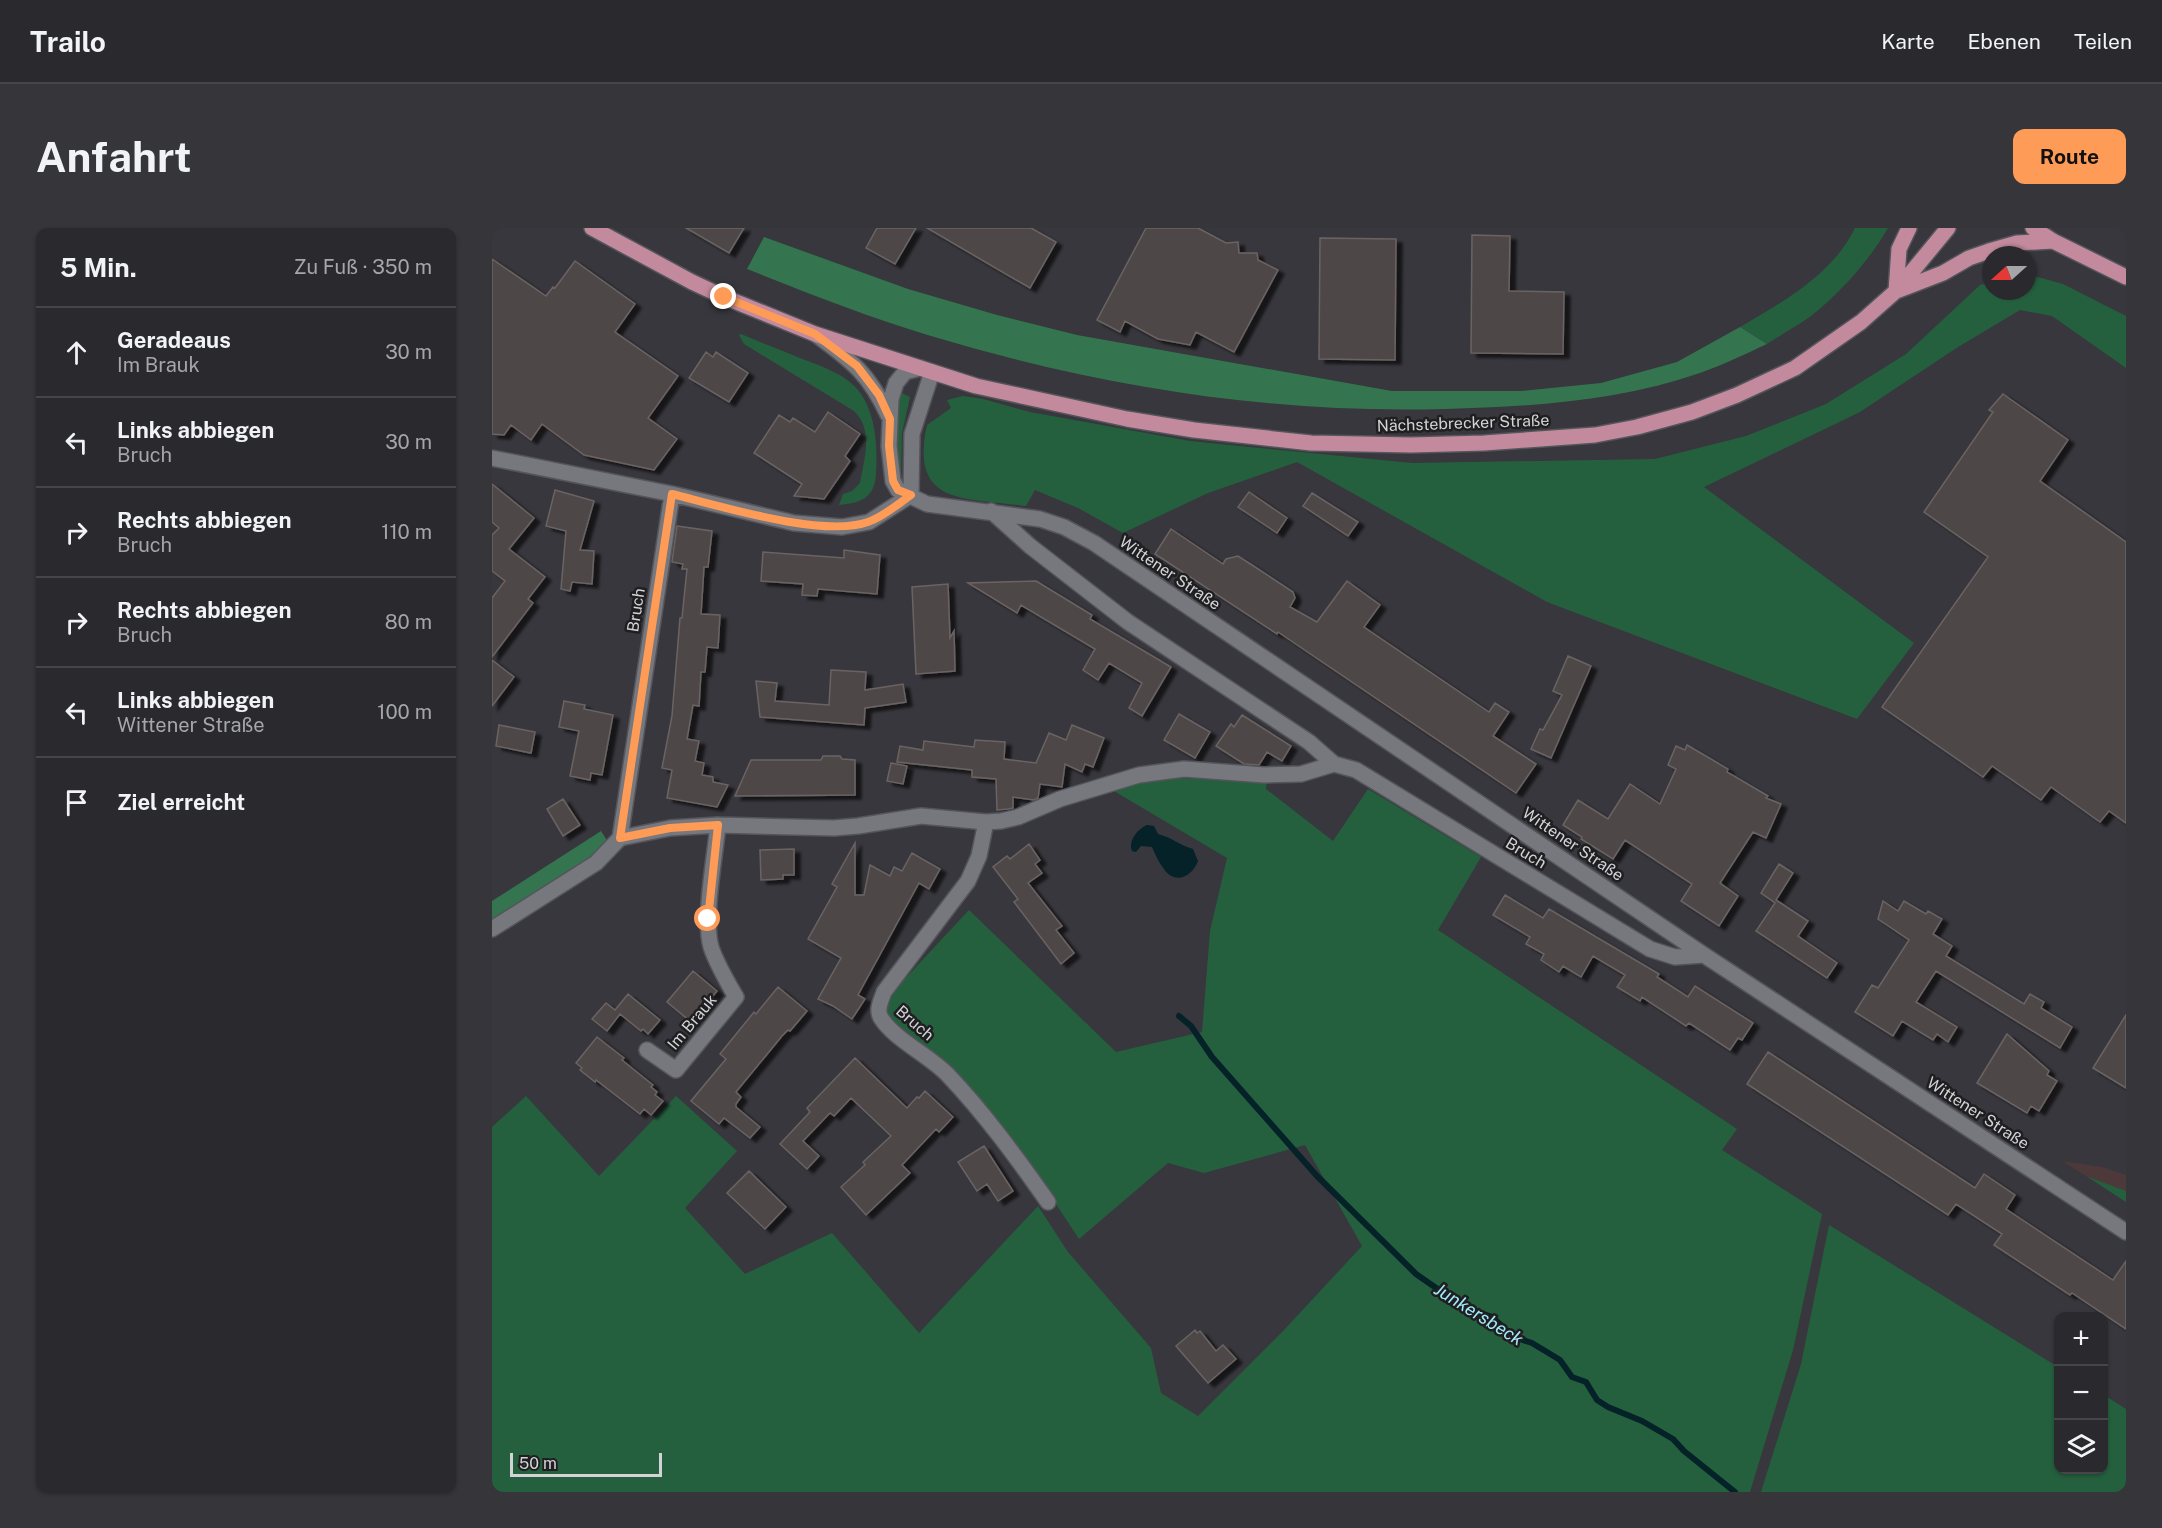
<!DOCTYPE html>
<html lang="de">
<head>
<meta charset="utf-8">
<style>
  body { margin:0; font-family:"Public Sans",sans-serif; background:#35353a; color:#f1f3f6 }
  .controls { position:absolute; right:18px; bottom:18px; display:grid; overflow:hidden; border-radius:12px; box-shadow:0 2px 4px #0004 }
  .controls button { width:54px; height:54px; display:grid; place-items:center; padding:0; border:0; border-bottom:2px solid #45454a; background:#29292e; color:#f1f3f6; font:30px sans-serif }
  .compass { position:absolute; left:1490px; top:18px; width:54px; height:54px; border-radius:50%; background:#29292e; box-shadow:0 2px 4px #0004; rotate:249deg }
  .scale { position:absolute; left:18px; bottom:15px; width:152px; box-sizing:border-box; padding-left:6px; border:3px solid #d3d3d7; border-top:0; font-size:16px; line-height:21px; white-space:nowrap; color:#d3d3d7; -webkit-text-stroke:4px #1f1f21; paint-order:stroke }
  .stop { position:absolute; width:18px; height:18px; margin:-14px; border:4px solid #fe9c57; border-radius:50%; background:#fff }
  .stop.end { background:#fe9c57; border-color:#fff; box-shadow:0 2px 6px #0008 }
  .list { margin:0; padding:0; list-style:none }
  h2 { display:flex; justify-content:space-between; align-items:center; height:78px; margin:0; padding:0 24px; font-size:26px }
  h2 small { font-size:20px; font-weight:400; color:#a5a6aa }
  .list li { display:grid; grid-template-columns:39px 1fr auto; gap:18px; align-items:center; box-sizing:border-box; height:90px; padding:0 24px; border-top:2px solid #45454a }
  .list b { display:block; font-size:22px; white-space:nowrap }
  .list p { margin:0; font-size:20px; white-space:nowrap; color:#a5a6aa }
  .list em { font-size:20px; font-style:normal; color:#a5a6aa }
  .icon { flex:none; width:33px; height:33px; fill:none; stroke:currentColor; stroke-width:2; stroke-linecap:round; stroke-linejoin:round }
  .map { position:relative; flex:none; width:1634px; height:1264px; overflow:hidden; border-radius:12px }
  header { display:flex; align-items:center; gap:36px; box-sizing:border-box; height:84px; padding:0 30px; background:#29292e; border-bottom:2px solid #45454a }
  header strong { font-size:28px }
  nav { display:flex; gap:33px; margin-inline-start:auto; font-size:21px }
  .intro { display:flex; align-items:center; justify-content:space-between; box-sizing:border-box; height:144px; padding:0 36px }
  h1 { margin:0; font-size:42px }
  .button { padding:15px 27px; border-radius:12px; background:#fe9c57; color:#111; font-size:21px; font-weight:700 }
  main { display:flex; gap:36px; padding:0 36px }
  aside { flex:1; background:#29292e; border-radius:12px; box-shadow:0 2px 4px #0004 }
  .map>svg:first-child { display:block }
</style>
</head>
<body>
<header>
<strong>Trailo</strong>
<nav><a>Karte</a><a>Ebenen</a><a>Teilen</a></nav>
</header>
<div class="intro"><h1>Anfahrt</h1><a class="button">Route</a></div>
<main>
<aside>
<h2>5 Min.<small>Zu Fuß · 350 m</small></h2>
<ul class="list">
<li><svg class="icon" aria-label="ahead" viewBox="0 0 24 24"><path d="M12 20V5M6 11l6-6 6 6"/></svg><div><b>Geradeaus</b><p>Im Brauk</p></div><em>30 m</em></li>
<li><svg class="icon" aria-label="left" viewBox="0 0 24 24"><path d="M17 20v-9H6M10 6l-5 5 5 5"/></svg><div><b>Links abbiegen</b><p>Bruch</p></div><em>30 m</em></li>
<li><svg class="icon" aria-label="right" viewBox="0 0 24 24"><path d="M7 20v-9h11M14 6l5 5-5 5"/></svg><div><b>Rechts abbiegen</b><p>Bruch</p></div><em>110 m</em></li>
<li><svg class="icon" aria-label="right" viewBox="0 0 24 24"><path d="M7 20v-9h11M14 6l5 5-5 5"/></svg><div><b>Rechts abbiegen</b><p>Bruch</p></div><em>80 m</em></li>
<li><svg class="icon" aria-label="left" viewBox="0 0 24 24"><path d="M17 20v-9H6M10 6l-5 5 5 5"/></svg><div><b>Links abbiegen</b><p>Wittener Straße</p></div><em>100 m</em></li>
<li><svg class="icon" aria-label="arrive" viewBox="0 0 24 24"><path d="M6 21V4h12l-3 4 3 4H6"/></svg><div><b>Ziel erreicht</b></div></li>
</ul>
</aside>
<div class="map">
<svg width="1634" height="1264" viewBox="0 0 1634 1264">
  <defs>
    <filter id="shadow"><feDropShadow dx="6" dy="4" stdDeviation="1.5" flood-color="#0009"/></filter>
  </defs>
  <rect width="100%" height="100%" fill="#37373d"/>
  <path fill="#4e393a" d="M 1570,933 L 1610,939 L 1634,947 L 1634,963 L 1594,948 Z"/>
  <path fill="#25603e" d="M 1363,0 L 1396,0 C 1377,33 1349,64 1319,88 C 1305,98 1290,106 1275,116 L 1248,99 C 1291,74 1341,46 1363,0 Z
    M 1535,46 L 1571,56 L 1634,88 L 1634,140 L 1560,88 L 1528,82 L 1466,119 L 1368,184 L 1212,259 L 1422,415 L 1365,491 L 1055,374 L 805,234 L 716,265 L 631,305 L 586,280 L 543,262 L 534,278 C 474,269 417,279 435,197 L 459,180 L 455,172 L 471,168 L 491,171 L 538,184 L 698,213 L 920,235 L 1163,231 L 1254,208 L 1334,176 L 1414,126 L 1488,57 L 1499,54 L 1499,63 L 1535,63 Z
    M 249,106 C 270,115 292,123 313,132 C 329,138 346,144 359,155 C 383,175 386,215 384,245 C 383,270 369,275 347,277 L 351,266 L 360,263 L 368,255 C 372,231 382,202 362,183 L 252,116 L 247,107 Z
    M 410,165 L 418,169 L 410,205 L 409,245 L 408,249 L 405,248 L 404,181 Z
    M 684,550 L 775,554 L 774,561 L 841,613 L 876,561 L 989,629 L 946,702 L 1245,901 L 1230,922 L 1330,986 L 1301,1122 L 1258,1264 L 0,1264 L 0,899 L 34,868 L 107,948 L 184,868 L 245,923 L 193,980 L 253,1046 L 340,1005 L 427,1105 L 546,978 L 576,1024 L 659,1120 L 669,1165 L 706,1188 L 792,1102 L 870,1018 L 813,917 L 712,945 L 676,935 L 587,1011 L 560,970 L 457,840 L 396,788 L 394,780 L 398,771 L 409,755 L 477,682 L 624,824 L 710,804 L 718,703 L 735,630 L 622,563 L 655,553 Z
    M 1594,948 L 1634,963 L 1634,974 Z
    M 1337,997 L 1566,1139 L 1566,1242 L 1612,1242 L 1612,1167 L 1634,1181 L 1634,1264 L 1269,1264 L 1309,1136 Z"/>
  <path fill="#34754f" d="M 272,9 L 416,61 L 505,87 L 585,107 L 900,163 L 1029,163 L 1109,155 L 1185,134 L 1248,99 L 1275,116 C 1253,126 1231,137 1208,145 C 1127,173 1038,179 953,181 C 778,186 606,158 439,108 C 376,89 316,65 255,41 Z
    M 109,603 L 116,614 L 116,619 L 0,701 L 0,673 Z"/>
  <path fill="#042228" d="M 655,597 L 662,598 L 666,606 C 682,610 686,617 701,621 L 706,633 C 700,649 683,657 672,641 C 667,635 663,626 660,619 L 649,618 L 644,624 L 640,623 C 636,612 646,601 655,597 Z"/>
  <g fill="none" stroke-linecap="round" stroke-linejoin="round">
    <path stroke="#042228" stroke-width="6" d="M 687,788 L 699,798 L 720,829 L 825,948 L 924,1046 L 970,1078 L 1000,1089 L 1022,1109 L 1040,1115 L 1068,1132 L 1080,1149 L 1094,1154 L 1105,1172 L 1116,1179 L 1150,1193 L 1181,1211 L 1192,1223 L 1243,1264"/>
  </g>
  <path fill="#4e4746" stroke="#6b6363" stroke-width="1.5" filter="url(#shadow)" d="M 194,0 L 252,0 L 237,25 Z
    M 385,0 L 424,0 L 403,36 L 374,20 Z
    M 435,0 L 539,0 L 564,14 L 538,60 Z
    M 654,0 L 706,0 L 734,15 L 746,14 L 747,25 L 765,25 L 766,32 L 786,42 L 742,124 L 704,104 L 698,117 L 666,111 L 633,93 L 628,104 L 605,92 Z
    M 980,7 L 1018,8 L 1017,63 L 1072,64 L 1071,126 L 979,125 Z
    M 828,10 L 904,11 L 903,132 L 827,131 Z
    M 0,31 L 54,68 L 61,59 L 63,60 L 83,33 L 143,76 L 123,104 L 186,148 L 156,190 L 185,211 L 162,242 L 92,227 L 50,196 L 39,212 L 19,197 L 12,207 L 0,206 Z
    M 214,124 L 221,129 L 224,124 L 256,145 L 237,174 L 197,150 Z
    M 1511,166 L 1576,212 L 1548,253 L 1634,314 L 1634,595 L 1617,583 L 1608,594 L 1559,559 L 1549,572 L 1500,538 L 1491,549 L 1390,479 L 1496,329 L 1432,284 L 1501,184 L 1497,182 Z
    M 336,184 L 368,206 L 353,228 L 358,233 L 332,271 L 302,268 L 310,256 L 262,225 L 287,187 L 298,194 L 301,190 L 323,204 Z
    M 0,256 L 42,290 L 17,321 L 53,349 L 36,371 L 41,375 L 0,429 L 0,370 L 13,353 L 0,343 L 0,307 L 7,300 L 0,294 Z
    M 63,262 L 102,273 L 88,322 L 102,323 L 100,356 L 80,354 L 78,363 L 69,361 L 74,303 L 54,298 Z
    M 757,264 L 795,290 L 785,305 L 746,279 Z
    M 820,265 L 866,294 L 856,308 L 811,278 Z
    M 185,298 L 220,303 L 216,339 L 212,339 L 209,386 L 228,387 L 226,420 L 215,419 L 213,444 L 209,444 L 207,478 L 201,477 L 195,511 L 207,513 L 203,533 L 212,535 L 210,547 L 221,549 L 221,554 L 236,557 L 225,579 L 175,570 L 180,542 L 170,540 L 180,488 L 188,390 L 190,390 L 195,341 L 190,341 L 191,336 L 180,334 Z
    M 679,301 L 731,336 L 734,331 L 746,328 L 760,337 L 801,364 L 803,370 L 798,379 L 825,394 L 855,353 L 888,377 L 872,399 L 997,484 L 1003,475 L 1017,484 L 1001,508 L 1044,536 L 1024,565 L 786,404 L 785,406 L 663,326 Z
    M 352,322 L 388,327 L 385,366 L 326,361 L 325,368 L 310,367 L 311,356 L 269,353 L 271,324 L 352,330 Z
    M 544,353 L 600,387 L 598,391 L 679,439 L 650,488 L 637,480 L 650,455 L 617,435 L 606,452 L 591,442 L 603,421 L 529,377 L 525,385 L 476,355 Z
    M 456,356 L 458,410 L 462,403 L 463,443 L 424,446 L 420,359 Z
    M 1076,428 L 1099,438 L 1059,530 L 1039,521 L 1048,501 L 1051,502 L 1070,467 L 1061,463 Z
    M 0,432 L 22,449 L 0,478 Z
    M 339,442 L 374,444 L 373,462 L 411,456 L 414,474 L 373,480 L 372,497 L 268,489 L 264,453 L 285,455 L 283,473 L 337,477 Z
    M 72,473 L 93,477 L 92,481 L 121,487 L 110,547 L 99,545 L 98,552 L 78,548 L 87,503 L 67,499 Z
    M 687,486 L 718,504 L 703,530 L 672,512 Z
    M 750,487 L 799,518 L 790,533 L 775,524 L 767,537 L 752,536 L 724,518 L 739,496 L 742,499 Z
    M 7,497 L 43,504 L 39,525 L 4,518 Z
    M 580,497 L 612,510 L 601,539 L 593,536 L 590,544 L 573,536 L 570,559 L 548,556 L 546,570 L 542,572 L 521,569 L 521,580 L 516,581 L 505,582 L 504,551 L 480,549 L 480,542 L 405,534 L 408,518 L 431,522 L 432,513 L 482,519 L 483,512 L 513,514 L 512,531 L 544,535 L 557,505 L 574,512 Z
    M 1195,517 L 1236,541 L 1235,544 L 1276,568 L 1274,570 L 1289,576 L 1274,610 L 1261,604 L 1228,655 L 1246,668 L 1227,698 L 1189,673 L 1200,656 L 1133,612 L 1121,631 L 1089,611 L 1090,609 L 1071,597 L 1086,572 L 1116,591 L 1138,556 L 1168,576 L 1184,541 L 1176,537 L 1184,518 L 1193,522 Z
    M 331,528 L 348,528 L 350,531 L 363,532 L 363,567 L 243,568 L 259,532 L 329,532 Z
    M 399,535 L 415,538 L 411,556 L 395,553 Z
    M 71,571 L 88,597 L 71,608 L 55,581 Z
    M 363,615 L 363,667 L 372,667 L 378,637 L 398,648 L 402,639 L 410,643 L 420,625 L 448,641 L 437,661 L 427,655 L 366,767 L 373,771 L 360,791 L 341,778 L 326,771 L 349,730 L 316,711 L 345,659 L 340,656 Z
    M 537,616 L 548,632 L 543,636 L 550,645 L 536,655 L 570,698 L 564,702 L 582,725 L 569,736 L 522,674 L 526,671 L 501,639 L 515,628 L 518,631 Z
    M 302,621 L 302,647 L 291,647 L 291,651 L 269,652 L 268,622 Z
    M 1287,636 L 1301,645 L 1284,672 L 1316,693 L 1306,708 L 1345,735 L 1335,750 L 1264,703 L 1283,675 L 1269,665 Z
    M 1013,667 L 1051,690 L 1057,681 L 1167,746 L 1165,749 L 1196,769 L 1203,758 L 1261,795 L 1250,812 L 1246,810 L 1238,822 L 1197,795 L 1194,798 L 1150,769 L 1148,773 L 1125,759 L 1133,747 L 1101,728 L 1089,749 L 1071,738 L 1067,744 L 1049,732 L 1052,726 L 1034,716 L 1038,709 L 1001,687 Z
    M 1391,673 L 1406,683 L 1412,673 L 1434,686 L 1436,683 L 1450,691 L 1441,706 L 1460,718 L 1454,728 L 1532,776 L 1538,766 L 1552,774 L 1549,780 L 1580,799 L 1568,820 L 1444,743 L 1424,774 L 1465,799 L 1456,814 L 1445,806 L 1441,812 L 1410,793 L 1401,808 L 1363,784 L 1380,757 L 1386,760 L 1417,712 L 1386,691 Z
    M 201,743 L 225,763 L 199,794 L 175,774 Z
    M 286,759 L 315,783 L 298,803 L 296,802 L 290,808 L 244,864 L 249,869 L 244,876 L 244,879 L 268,899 L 258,910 L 232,890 L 227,896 L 199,873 L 234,831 L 228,826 L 262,784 L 264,786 Z
    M 136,766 L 168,792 L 156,806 L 151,801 L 149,803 L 128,786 L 115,803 L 100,791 L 114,775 L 123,782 Z
    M 1634,787 L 1634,860 L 1601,840 Z
    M 1515,806 L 1557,843 L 1555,847 L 1565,853 L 1547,883 L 1539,878 L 1535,885 L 1485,855 Z
    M 105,809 L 132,830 L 130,832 L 161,857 L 159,859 L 165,864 L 163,867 L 171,873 L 159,887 L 152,881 L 148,886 L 104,852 L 103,854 L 88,842 L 90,840 L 84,835 Z
    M 1276,824 L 1483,960 L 1492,946 L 1523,967 L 1514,981 L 1621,1052 L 1634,1033 L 1634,1101 L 1580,1065 L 1578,1067 L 1502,1017 L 1510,1006 L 1464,976 L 1456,987 L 1255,856 Z
    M 363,830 L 415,880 L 425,869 L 427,870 L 433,863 L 461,889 L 447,904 L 444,901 L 410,937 L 418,945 L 374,987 L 349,959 L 373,937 L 371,934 L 399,908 L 359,870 L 342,888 L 338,885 L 311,913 L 327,928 L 315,941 L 288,916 L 318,884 L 315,880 Z
    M 492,918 L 521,963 L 506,973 L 495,956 L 485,963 L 466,934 Z
    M 257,943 L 294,979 L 273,1001 L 235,965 Z
    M 703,1102 L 705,1105 L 708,1103 L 724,1123 L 731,1117 L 744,1131 L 716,1155 L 684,1118 Z"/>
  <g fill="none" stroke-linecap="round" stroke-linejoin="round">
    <defs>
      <path id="minor" d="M 326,108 C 361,134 377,146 396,187
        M 428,140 L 413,144 L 404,155 L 399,171 L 397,218 L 401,253 L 406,262 L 435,276 L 548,291 L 572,299 L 602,315 L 1212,727 L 1634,1004
        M 0,230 L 180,266 L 302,295 L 350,299 L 377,294 L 419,267
        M 419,267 L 420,206 L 440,144
        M 499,283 L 538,318 L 636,394 L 817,514 L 842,536
        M 494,594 L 487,628 L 476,653 L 392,764 C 389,773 384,782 389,790 C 402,811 438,828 456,847 C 493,886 525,930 556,974
        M 128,610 L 180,266
        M 0,701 L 104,635 L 128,610 L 178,600 L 226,597 L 342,600 L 366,598 L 429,588 L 494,594 L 509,593 L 526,589 L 568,571 L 647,547 L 692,541 L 772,547 L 809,546 L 842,536 L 864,542 L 1158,721 L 1183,729 L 1212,727
        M 155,822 L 184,842 L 244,769 C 235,753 225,737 219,719 C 211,691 223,628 226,597"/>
      <path id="major" d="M 100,0 L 200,54 L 232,69 L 323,106 L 484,158 L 635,191 L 702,202 L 819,215 L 919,217 L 992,215 L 1103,207 L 1145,199 L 1200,184 L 1245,167 L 1303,140 L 1369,94 L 1404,63 L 1456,0
        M 1541,0 L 1561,13 L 1634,49
        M 1407,62 L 1451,45 L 1477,30 L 1497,23 L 1525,15 L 1561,13
        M 1404,63 L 1407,21 L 1417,0"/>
    </defs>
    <use href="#minor" stroke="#54555a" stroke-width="18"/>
    <use href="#major" stroke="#54555a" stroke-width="18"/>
    <use href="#minor" stroke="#77777e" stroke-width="15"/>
    <use href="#major" stroke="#c38a9d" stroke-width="15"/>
  </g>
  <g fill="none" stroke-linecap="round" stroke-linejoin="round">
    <path stroke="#fe9c57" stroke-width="8" d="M 216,691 L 226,597 L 178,600 L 128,610 L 180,266 C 228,278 331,310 376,294 C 391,289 406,276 419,267 L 406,262 L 401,253 L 397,218 L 398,191 L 387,167 L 365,138 L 323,106 L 232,69"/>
  </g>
  <g text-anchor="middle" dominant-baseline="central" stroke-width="5" stroke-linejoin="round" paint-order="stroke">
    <g font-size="16" fill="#d3d3d7" stroke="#1f1f21">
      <text transform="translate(971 195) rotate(-2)">Nächstebrecker Straße</text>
      <text transform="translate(678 345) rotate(34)">Wittener Straße</text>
      <text transform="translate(144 382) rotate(-81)">Bruch</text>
      <text transform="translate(1081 616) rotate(34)">Wittener Straße</text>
      <text transform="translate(1034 625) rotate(31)">Bruch</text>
      <text transform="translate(200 794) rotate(-50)">Im Brauk</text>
      <text transform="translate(423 795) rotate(41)">Bruch</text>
      <text transform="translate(1486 885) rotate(33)">Wittener Straße</text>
    </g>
    <g font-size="18" font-style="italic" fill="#a4eafb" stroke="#1f1f21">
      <text transform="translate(987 1086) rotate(32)">Junkersbeck</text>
    </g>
  </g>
</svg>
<div class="controls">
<button>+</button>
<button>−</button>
<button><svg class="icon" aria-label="layers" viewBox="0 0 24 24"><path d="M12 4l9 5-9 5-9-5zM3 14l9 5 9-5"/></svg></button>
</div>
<svg class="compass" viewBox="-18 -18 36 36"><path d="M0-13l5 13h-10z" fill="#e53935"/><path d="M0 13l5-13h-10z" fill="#a5a6aa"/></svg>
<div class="scale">50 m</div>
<div class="stop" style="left:216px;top:691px"></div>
<div class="stop end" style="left:232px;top:69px"></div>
</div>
</main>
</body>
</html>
